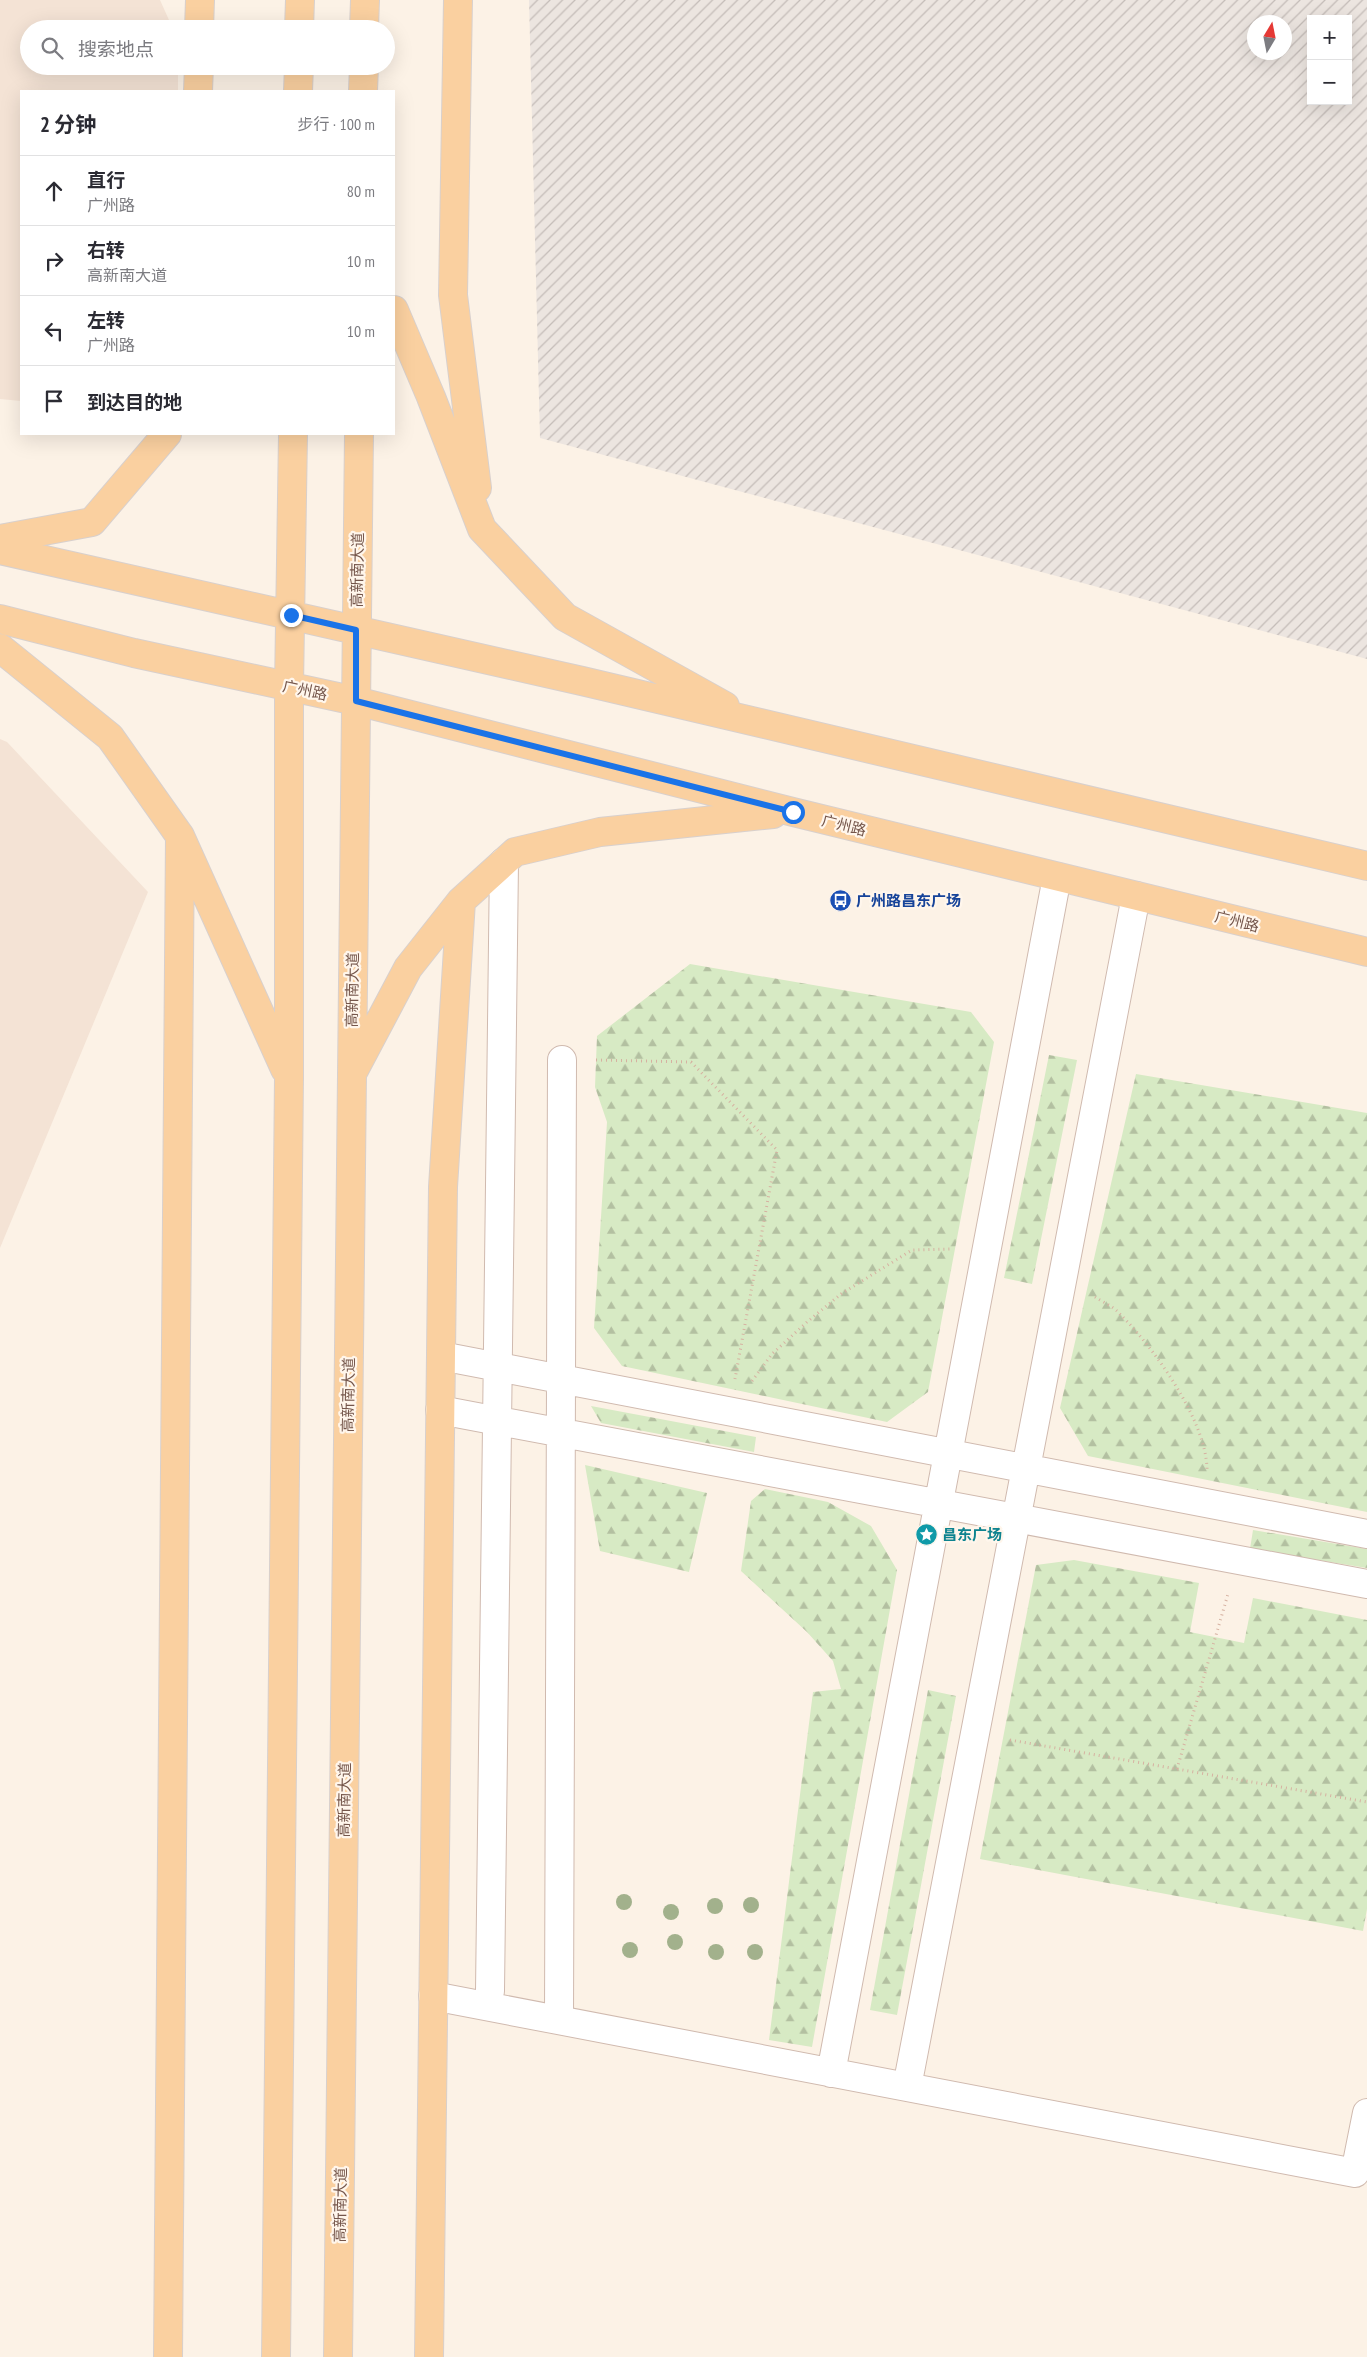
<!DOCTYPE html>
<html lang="zh">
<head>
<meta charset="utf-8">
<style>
  body { margin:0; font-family:"PT Sans Narrow","Noto Sans SC",sans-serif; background:#f2f2f3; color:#2b2b33 }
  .controls { position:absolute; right:15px; top:15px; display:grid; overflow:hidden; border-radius:0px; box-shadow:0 5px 20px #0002 }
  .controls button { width:45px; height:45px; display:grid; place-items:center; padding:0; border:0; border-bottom:1px solid #e1e1e2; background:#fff; color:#2b2b33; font:25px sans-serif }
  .compass { position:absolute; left:1247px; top:15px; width:45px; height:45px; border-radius:50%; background:#fff; box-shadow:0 5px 20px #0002; rotate:10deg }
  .stop { position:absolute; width:15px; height:15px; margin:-11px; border:4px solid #1a73e8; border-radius:50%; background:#fff }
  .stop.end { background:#1a73e8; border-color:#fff; box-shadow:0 1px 5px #0008 }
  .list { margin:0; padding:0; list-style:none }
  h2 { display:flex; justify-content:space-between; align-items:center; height:65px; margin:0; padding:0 20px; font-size:21px }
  h2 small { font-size:16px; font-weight:400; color:#7c7c81 }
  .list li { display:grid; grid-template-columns:32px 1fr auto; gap:15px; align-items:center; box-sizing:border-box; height:70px; padding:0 20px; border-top:1px solid #e1e1e2 }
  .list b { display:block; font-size:19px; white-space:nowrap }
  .list p { margin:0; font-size:16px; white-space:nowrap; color:#7c7c81 }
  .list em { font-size:16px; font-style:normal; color:#7c7c81 }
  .icon { flex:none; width:28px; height:28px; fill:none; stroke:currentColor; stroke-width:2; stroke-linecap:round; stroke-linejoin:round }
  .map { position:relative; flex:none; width:1367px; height:2357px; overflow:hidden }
  .search { position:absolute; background:#fff; box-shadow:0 5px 20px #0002; left:20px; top:20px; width:375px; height:55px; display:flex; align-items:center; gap:12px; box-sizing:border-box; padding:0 18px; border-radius:28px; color:#7c7c81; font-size:19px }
  .panel { position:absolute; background:#fff; box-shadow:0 5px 20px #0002; left:20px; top:90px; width:375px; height:345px; border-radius:0px }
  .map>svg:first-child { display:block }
</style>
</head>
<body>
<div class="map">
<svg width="1367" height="2357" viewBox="0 0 1367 2357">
  <defs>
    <pattern id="industrial-furrows" width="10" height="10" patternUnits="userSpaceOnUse" patternTransform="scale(1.25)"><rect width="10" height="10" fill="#ece5e0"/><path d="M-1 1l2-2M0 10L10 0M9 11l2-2" fill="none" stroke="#c4bcb8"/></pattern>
    <pattern id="forest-firs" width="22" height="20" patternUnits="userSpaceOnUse" patternTransform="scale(1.25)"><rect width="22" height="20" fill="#d7eac4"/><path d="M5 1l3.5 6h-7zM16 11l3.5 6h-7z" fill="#b3c0a1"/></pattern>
  </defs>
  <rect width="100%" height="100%" fill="#fcf2e6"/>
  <path fill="#f4e3d5" d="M 0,0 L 160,0 L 173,29 L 29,29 L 29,66 L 178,66 L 178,91 L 21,91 L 21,401 L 0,399 Z
    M 0,739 L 7,742 L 148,892 L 0,1248 Z"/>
  <path fill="url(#industrial-furrows)" fill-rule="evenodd" d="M 529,0 L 1367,0 L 1367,659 L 540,438 ZM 1311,19 L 1348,19 L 1348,101 L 1311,101 ZM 1254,22 L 1284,22 L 1284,52 L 1254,52 Z"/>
  <path fill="url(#forest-firs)" d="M 690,964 L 971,1012 L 994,1042 L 928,1392 L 887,1422 L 622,1366 L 594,1328 L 607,1122 L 595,1087 L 597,1036 Z
    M 1049,1055 L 1077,1060 L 1032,1284 L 1004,1278 Z
    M 1136,1074 L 1367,1113 L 1367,1512 L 1088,1456 L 1060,1408 Z
    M 591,1406 L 756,1437 L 754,1452 L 601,1423 Z
    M 585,1465 L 707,1493 L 689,1572 L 600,1551 Z
    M 765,1489 L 828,1502 L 871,1526 L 897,1570 L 812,2047 L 769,2040 L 813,1692 L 841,1689 L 833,1661 L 807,1632 L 741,1571 L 751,1501 Z
    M 1253,1530 L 1367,1549 L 1367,1568 L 1250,1549 Z
    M 1074,1560 L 1199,1583 L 1190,1632 L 1244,1643 L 1253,1598 L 1367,1620 L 1367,1909 L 1363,1931 L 980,1859 L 1036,1565 Z
    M 928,1690 L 956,1696 L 897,2015 L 870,2010 Z"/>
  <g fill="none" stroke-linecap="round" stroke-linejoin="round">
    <defs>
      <path id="minor" d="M 441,1356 L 1367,1534
        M 440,1410 L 1367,1584
        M 490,1991 L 504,862
        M 433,1996 L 1355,2173 L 1367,2113
        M 559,2020 L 562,1060
        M 831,2073 L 1057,877
        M 907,2087 L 1136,896"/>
      <path id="major" d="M 458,0 L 453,295 L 477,488
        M 199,29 L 200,0
        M 299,29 L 300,0
        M 364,29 L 365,0
        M 198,91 L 199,66
        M 298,91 L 299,66
        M 363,91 L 364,66
        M 394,310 L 431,397 L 482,529 L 565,617 L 725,706
        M 0,539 L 92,522 L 167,434
        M 0,550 L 582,681 L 1367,866
        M 0,619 L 134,653 L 356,701 L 793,812 L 1367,952
        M 0,648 L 110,737 L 180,836 L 285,1069
        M 353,1072 L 408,968 L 461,901 L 515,852 L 600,832 L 773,814
        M 168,2357 L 180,836
        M 276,2357 L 289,1077 L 289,687 L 293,434
        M 338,2357 L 359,434
        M 429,2357 L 443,1187 L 461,901"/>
    </defs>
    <use href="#minor" stroke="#d0baaf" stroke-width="30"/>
    <use href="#major" stroke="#d8d0cd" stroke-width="30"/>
    <path stroke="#d6b1a1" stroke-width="3" stroke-dasharray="1 4" stroke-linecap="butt" d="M 596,1060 L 691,1062 L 777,1150 L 735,1379
      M 1095,1297 C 1103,1302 1114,1307 1120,1314 C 1154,1348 1206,1420 1207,1469
      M 752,1381 L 772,1354 L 807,1322 L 841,1294 L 912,1250 L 952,1249
      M 1010,1740 L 1367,1802
      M 1177,1769 L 1228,1594"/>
    <use href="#minor" stroke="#fff" stroke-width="28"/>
    <use href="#major" stroke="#fad0a0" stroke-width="28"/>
  </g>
  <g fill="#a2b18c">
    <circle cx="624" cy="1902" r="8"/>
    <circle cx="751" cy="1905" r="8"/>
    <circle cx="715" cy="1906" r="8"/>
    <circle cx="671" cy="1912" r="8"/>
    <circle cx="675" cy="1942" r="8"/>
    <circle cx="630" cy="1950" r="8"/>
    <circle cx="716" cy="1952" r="8"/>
    <circle cx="755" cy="1952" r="8"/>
  </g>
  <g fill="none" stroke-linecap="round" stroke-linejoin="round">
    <path stroke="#1a73e8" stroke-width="6" d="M 291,615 L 356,630 L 356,701 L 793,812"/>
  </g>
  <defs>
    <symbol id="bus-disc" viewBox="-11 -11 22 22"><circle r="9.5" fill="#1a4fb4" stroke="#fff6ec"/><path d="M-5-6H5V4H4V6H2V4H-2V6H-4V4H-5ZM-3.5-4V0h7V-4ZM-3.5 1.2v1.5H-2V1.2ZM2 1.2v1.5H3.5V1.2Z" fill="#fff"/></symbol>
    <symbol id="sight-disc" viewBox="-11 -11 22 22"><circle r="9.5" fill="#0f9aa8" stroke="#fff6ec"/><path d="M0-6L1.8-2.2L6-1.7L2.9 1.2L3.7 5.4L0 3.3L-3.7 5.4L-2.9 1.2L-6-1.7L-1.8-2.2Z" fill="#fff"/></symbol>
  </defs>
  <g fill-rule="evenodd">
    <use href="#bus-disc" x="828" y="888" width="25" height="25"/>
    <use href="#sight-disc" x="914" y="1522" width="25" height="25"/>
  </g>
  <g text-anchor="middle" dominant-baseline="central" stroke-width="4.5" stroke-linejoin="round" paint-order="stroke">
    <g font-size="15" fill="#75564b" stroke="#fff6ec">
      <text transform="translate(357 570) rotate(-89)">高新南大道</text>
      <text transform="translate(305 690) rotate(12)">广州路</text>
      <text transform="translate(844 825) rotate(14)">广州路</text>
      <text transform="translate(1237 921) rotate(14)">广州路</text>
      <text transform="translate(352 990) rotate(-89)">高新南大道</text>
      <text transform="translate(348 1395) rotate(-89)">高新南大道</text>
      <text transform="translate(344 1800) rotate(-89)">高新南大道</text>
      <text transform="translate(340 2205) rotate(-89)">高新南大道</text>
    </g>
    <g font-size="15" font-weight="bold" fill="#164399" stroke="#fff6ec" text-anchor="start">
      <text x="856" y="900">广州路昌东广场</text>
    </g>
    <g font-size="15" font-weight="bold" fill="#0d838f" stroke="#fff6ec" text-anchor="start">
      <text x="942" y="1534">昌东广场</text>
    </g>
  </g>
</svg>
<div class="controls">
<button>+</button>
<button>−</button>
</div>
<svg class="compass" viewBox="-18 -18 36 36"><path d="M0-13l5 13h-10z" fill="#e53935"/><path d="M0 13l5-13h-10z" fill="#7c7c81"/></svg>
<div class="stop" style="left:793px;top:812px"></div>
<div class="stop end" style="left:291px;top:615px"></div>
<div class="search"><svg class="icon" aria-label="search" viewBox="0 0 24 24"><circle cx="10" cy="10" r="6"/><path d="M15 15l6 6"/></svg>搜索地点</div>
<section class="panel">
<h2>2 分钟<small>步行 · 100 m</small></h2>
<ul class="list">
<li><svg class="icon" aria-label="ahead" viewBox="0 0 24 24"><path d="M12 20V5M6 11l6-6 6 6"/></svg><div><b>直行</b><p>广州路</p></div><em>80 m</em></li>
<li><svg class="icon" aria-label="right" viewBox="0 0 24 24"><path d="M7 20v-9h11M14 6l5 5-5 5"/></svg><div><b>右转</b><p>高新南大道</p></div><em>10 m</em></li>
<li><svg class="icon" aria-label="left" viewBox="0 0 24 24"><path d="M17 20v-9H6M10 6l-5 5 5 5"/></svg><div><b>左转</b><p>广州路</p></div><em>10 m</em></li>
<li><svg class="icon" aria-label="arrive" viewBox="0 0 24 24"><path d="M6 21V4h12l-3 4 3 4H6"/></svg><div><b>到达目的地</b></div></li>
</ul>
</section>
</div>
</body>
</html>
